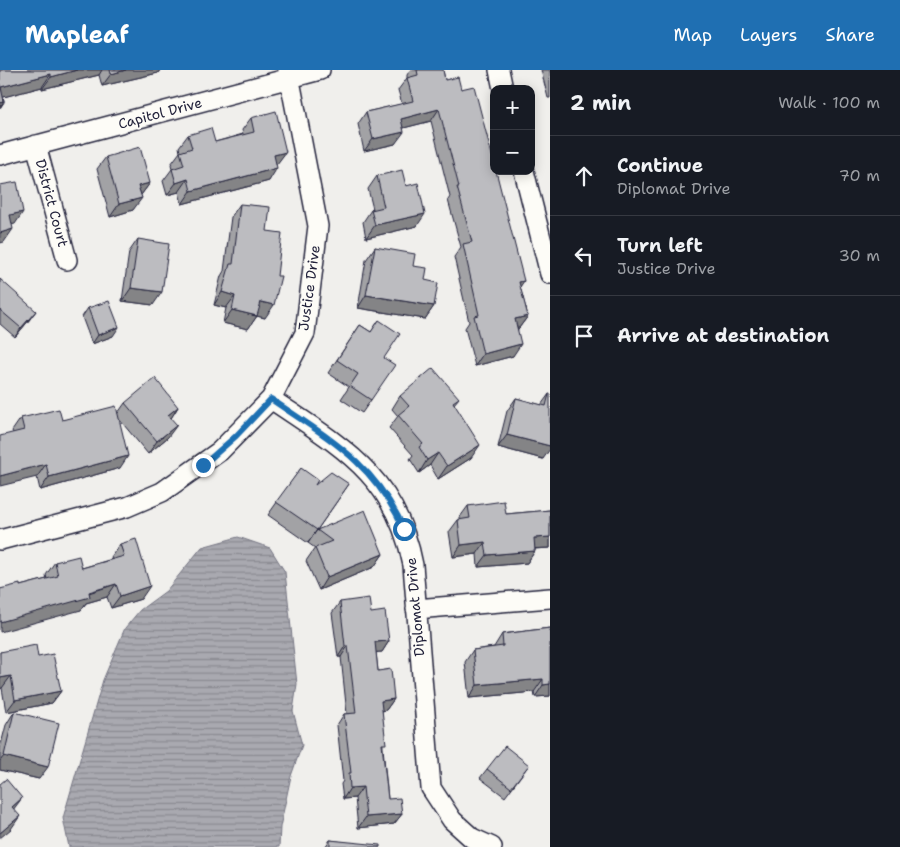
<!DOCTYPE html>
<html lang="en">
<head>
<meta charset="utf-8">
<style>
  body { margin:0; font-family:"Shantell Sans",sans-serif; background:#242831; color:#f1f3f6 }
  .controls { position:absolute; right:15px; top:15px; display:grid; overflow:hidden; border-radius:10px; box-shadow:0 2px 12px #0003 }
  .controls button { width:45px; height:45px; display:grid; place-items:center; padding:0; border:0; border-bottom:1px solid #363941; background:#171b24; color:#f1f3f6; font:25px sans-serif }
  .stop { position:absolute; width:15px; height:15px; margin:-11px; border:4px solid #1f6fb2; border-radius:50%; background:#fff }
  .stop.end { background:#1f6fb2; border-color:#fff; box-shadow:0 1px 5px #0008 }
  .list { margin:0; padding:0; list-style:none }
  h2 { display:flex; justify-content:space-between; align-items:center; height:65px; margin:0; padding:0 20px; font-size:21px }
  h2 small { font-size:16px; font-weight:400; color:#9ea1a6 }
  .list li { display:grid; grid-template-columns:32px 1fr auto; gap:15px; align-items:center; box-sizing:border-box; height:80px; padding:0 20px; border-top:1px solid #363941 }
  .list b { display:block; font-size:19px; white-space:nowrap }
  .list p { margin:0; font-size:16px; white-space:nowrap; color:#9ea1a6 }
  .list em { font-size:16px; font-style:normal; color:#9ea1a6 }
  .icon { flex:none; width:28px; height:28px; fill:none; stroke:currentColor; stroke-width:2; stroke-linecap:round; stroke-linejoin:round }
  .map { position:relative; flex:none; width:550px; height:777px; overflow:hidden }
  header { display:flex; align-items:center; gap:30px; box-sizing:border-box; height:70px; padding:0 25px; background:#1f6fb2; color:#fff }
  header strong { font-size:24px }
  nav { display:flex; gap:28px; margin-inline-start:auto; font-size:18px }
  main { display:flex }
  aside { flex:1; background:#171b24 }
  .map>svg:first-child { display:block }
</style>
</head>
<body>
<header>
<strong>Mapleaf</strong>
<nav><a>Map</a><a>Layers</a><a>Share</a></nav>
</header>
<main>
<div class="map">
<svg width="550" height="777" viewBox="0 0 550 777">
  <defs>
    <pattern id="water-rules" width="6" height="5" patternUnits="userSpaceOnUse" patternTransform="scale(1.25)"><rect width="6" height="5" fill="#a9a9b0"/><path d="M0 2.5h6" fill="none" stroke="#898990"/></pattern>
  </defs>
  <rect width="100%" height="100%" fill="#f0efec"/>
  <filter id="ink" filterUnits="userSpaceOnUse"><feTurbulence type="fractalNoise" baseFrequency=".02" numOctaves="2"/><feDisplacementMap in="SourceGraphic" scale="10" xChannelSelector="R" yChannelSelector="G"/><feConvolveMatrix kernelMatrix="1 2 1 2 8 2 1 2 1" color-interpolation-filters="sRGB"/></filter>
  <g filter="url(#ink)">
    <path fill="url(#water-rules)" stroke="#737381" d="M 238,467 L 270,478 L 285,502 L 297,614 L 293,641 L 302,675 L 291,706 L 280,757 L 279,777 L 69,777 L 63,748 L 103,610 L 125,558 L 140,540 L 166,521 L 202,477 Z"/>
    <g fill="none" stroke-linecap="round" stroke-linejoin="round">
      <defs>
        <path id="minor" d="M 499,0 L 503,19
          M 36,75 L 67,190
          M 0,85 L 320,0
          M 524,101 L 550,204
          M 271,329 C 340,376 396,405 413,495 L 431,718 L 452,750 L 472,768 L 492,777
          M 0,470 L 127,437 L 162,422 L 220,381 L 271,329 L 305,263 L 318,156 L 288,0
          M 416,539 L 550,528"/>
      </defs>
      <use href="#minor" stroke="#22223b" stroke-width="22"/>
      <use href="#minor" stroke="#fdfcf7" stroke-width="19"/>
    </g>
    <path fill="#a2a2a5" stroke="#22223b" d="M 0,0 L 160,0 L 158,3 L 102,16 L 99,5 L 42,19 L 42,17 L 3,27 L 4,32 L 0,38 Z
      M 410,0 L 443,0 L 445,10 L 461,19 L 520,217 L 528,246 L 519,258 L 518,259 L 513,286 L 475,296 L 465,258 L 469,252 L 454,187 L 461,177 L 448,130 L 450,127 L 431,51 L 403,58 L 395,74 L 364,81 L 358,54 L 366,42 L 402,34 L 398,20 L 407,8 L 407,5 Z
      M 541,0 L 550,0 L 550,28 L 548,28 Z
      M 251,48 L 286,82 L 276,94 L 269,111 L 182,134 L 179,122 L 167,125 L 163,111 L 172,99 L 171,94 L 180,82 L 179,77 L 188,65 L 215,72 L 243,64 L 242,60 Z
      M 106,87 L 150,113 L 141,125 L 133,140 L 110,147 L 97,99 Z
      M 377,106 L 406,116 L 417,156 L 366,168 L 363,152 L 371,140 L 373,139 L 368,119 Z
      M 240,134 L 267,161 L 265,248 L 257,246 L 248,259 L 223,253 L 226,238 L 214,235 L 221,206 L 224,201 L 231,147 Z
      M 138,169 L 153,235 L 122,231 L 129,182 Z
      M 375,177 L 413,196 L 425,210 L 434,236 L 425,249 L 358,238 L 366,190 Z
      M 0,209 L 30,249 L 15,267 L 0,254 Z
      M 88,238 L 113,266 L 92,274 L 82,247 Z
      M 379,250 L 384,288 L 371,330 L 362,343 L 341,329 L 349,317 L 328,303 L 360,255 L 371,262 Z
      M 549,324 L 543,389 L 498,377 L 507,341 L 516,328 L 541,335 Z
      M 400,326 L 459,328 L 454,334 L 471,388 L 438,409 L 430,395 L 419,403 L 410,389 L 413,385 L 389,358 L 398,346 L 392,339 Z
      M 125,333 L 178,337 L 171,348 L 168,367 L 148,384 L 119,349 L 120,398 L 40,420 L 37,407 L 13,363 L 12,361 L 21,348 L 62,350 L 118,343 Z
      M 301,398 L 315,415 L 349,414 L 308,473 L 268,445 Z
      M 468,436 L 506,444 L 550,440 L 550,478 L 535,479 L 535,481 L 527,493 L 478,497 L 477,484 L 453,487 L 449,462 L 458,450 L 460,450 L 460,447 Z
      M 317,460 L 383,484 L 374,497 L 319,520 L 306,491 L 315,478 L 308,473 Z
      M 120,474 L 141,529 L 111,538 L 107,527 L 86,533 L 81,540 L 20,516 L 47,509 L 46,505 L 55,492 L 82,498 L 112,489 L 111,487 Z
      M 340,532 L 371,543 L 389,571 L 382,582 L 376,582 L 378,601 L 394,629 L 386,640 L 382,641 L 383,678 L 388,729 L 402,744 L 394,754 L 358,758 L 355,728 L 343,729 L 341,714 L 343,711 L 337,655 L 344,644 L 347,644 L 341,587 L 338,587 L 332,543 Z
      M 550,558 L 550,626 L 535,627 L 534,622 L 469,628 L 465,592 L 473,580 L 494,577 L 502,564 Z
      M 0,582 L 38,587 L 61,621 L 52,633 L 6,642 L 2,618 Z
      M 14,642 L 39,709 L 0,700 L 0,678 L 6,655 Z
      M 529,695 L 505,727 L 480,708 L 487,699 Z
      M 330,770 L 380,777 L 325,777 Z"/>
    <path fill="#848486" stroke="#22223b" d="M 77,0 L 102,0 L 99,5 L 42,19 L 51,7 Z
      M 126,0 L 160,0 L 158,3 L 102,16 L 111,4 Z
      M 51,4 L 42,17 L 0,28 L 1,17 Z
      M 4,32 L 0,38 L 0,33 Z
      M 439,39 L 431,51 L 392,61 L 401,49 Z
      M 404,62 L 395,74 L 364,81 L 373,69 Z
      M 286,82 L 277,94 L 265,97 L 274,85 Z
      M 277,98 L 269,111 L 182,134 L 191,121 Z
      M 188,109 L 179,122 L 167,125 L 176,113 Z
      M 150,113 L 141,125 L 138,116 Z
      M 142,128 L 133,140 L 110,147 L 119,134 Z
      M 23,142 L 15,154 L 1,157 L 10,145 Z
      M 425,144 L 417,156 L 366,168 L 375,155 Z
      M 13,159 L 4,172 L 0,173 L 0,163 Z
      M 524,211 L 516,223 L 519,212 Z
      M 131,218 L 162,222 L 153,235 L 122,231 Z
      M 222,222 L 235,226 L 226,238 L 214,235 Z
      M 366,225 L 434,236 L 425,249 L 358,238 Z
      M 261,232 L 274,235 L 265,248 L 252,245 Z
      M 232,240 L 257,246 L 248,259 L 223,253 Z
      M 36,241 L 30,249 L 15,267 L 21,258 Z
      M 528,246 L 519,258 L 506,261 L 515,249 Z
      M 119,257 L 113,266 L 92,274 L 98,265 Z
      M 521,274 L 513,286 L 475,296 L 483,284 Z
      M 178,337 L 170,350 L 168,345 Z
      M 177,355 L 168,367 L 148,384 L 157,371 Z
      M 507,365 L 550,376 L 550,379 L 543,389 L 498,377 Z
      M 480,375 L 471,388 L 438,409 L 447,396 Z
      M 438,383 L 430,395 L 419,403 L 427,390 Z
      M 128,386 L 120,398 L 40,420 L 49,407 Z
      M 46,394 L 37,407 L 0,416 L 0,406 Z
      M 550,467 L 550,478 L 526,479 L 534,468 Z
      M 485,472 L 477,484 L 453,487 L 461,475 Z
      M 535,481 L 527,493 L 478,497 L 487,485 Z
      M 383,484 L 374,497 L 319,520 L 327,507 Z
      M 116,514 L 107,527 L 86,533 L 81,540 L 0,562 L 0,552 Z
      M 150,516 L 141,529 L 111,538 L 120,526 Z
      M 389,571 L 382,582 L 367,583 L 375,572 Z
      M 345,576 L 348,576 L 341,587 L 338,587 Z
      M 11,606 L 2,618 L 0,619 L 0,608 Z
      M 543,609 L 534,622 L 469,628 L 477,615 Z
      M 550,614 L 550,626 L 535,627 L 543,615 Z
      M 61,621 L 52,633 L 6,642 L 15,630 Z
      M 394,629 L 386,640 L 374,642 L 381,631 Z
      M 4,686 L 48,697 L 39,709 L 0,700 L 0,691 Z
      M 363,717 L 355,728 L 343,729 L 350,718 Z
      M 22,728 L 13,740 L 12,737 Z
      M 402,744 L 394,754 L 358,758 L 366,747 Z
      M 20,746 L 11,759 L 0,768 L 0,763 Z"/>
    <path fill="#bcbcc0" stroke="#22223b" d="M 0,0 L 77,0 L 51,7 L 51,4 L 1,17 L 4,32 L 0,33 Z
      M 110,0 L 126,0 L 111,4 Z
      M 417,0 L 443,0 L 445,10 L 458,7 L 461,19 L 474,16 L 494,93 L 494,101 L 496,101 L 524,211 L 519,212 L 528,246 L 515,249 L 521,274 L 483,284 L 474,246 L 479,245 L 463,174 L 472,172 L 457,117 L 459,117 L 439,39 L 401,49 L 404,62 L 373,69 L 366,42 L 413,31 L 407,8 L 418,5 Z
      M 276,41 L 286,82 L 274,85 L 277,98 L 191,121 L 188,109 L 176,113 L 172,99 L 184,95 L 180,82 L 192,78 L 188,65 L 211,58 L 215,72 L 254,62 L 251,48 Z
      M 140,77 L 150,113 L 138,116 L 142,128 L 119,134 L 106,87 Z
      M 402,100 L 406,116 L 418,113 L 425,144 L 375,155 L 371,140 L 384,137 L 377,106 Z
      M 17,112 L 23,142 L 10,145 L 13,159 L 0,163 L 0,115 Z
      M 240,134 L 270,137 L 267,161 L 282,163 L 277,206 L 281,206 L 274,235 L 261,232 L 257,246 L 232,240 L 235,226 L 222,222 L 230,194 L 233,194 Z
      M 138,169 L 169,174 L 162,222 L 131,218 Z
      M 375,177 L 415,184 L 413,196 L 427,198 L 425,210 L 438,213 L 434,236 L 366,225 Z
      M 0,209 L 36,241 L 21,258 L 0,240 Z
      M 109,231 L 119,257 L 98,265 L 88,238 Z
      M 379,250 L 400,264 L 384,288 L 395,295 L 371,330 L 350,316 L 358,304 L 337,290 L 360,255 L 371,262 Z
      M 433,298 L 459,328 L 453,332 L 480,375 L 447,396 L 438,383 L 427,390 L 419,377 L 423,374 L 398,345 L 409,336 L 400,326 Z
      M 155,308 L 178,337 L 168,345 L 177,355 L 157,371 L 125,333 Z
      M 549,324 L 550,324 L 550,376 L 507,365 L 516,328 L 546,336 Z
      M 116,336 L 128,386 L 49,407 L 46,394 L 0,406 L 0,366 L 24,360 L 21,348 L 59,339 L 62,350 Z
      M 301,398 L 318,410 L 315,415 L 331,402 L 349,414 L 317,460 L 276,432 Z
      M 504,431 L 506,444 L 550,440 L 550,467 L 534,468 L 535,481 L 487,485 L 485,472 L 461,475 L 458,450 L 470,448 L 468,436 Z
      M 365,440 L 383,484 L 327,507 L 315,478 L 332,471 L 317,460 Z
      M 136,469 L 150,516 L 120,526 L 116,514 L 89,522 L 90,527 L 0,552 L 0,519 L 20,514 L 20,516 L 58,506 L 55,492 L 79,486 L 82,498 L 124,486 L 120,474 Z
      M 369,528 L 371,543 L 385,541 L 389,571 L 375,572 L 378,601 L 391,599 L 394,629 L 381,631 L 386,674 L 382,674 L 388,729 L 400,728 L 402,744 L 366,747 L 363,717 L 350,718 L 349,703 L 351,703 L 344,644 L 356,643 L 348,576 L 345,576 L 340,532 Z
      M 550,558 L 550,614 L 543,615 L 543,609 L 477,615 L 473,580 L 503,576 L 502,564 Z
      M 36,575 L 38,587 L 53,584 L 61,621 L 15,630 L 11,606 L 0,608 L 0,582 Z
      M 14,642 L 59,653 L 48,697 L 4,686 Z
      M 505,676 L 529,695 L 511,718 L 487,699 Z
      M 6,709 L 22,728 L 12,737 L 20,746 L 0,763 L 0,714 Z
      M 330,770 L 380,775 L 380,777 L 330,777 Z"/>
  </g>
  <g fill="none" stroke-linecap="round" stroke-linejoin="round" filter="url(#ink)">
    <path stroke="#1f6fb2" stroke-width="6" d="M 203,395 L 236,366 L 271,329 C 329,369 373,391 404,459"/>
  </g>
  <g text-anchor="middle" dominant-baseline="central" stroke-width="4" stroke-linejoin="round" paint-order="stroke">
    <g font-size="14" fill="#22223b" stroke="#fdfcf7">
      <text transform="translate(160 43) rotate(-15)">Capitol Drive</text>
      <text transform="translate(52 133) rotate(75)">District Court</text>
      <text transform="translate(309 218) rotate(-82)">Justice Drive</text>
      <text transform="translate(415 537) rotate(-95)">Diplomat Drive</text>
    </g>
  </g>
</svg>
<div class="controls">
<button>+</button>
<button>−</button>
</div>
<div class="stop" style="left:404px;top:459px"></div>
<div class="stop end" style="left:203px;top:395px"></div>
</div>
<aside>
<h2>2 min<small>Walk · 100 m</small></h2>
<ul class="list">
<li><svg class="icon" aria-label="ahead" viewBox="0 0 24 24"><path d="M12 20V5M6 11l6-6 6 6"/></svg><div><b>Continue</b><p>Diplomat Drive</p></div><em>70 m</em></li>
<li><svg class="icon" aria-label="left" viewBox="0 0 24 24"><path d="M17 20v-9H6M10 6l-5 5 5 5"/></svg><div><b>Turn left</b><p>Justice Drive</p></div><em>30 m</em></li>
<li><svg class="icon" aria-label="arrive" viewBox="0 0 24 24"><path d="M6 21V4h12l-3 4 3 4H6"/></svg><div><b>Arrive at destination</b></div></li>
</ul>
</aside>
</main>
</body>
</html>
